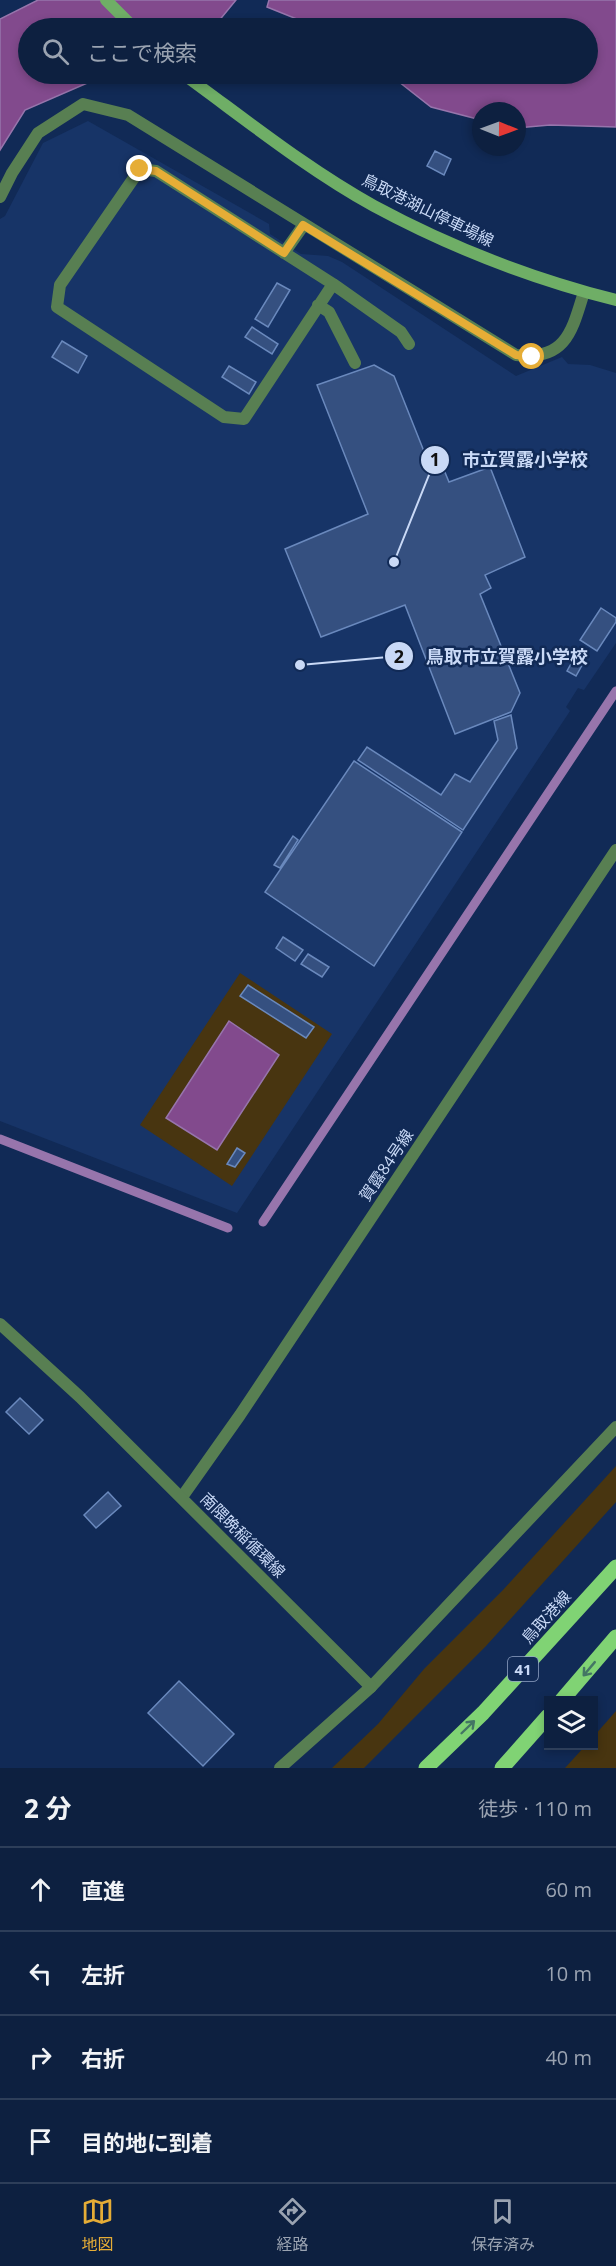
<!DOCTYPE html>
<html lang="ja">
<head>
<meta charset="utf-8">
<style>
  body { margin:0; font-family:"Open Sans","Noto Sans JP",sans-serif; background:#162847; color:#f1f3f6 }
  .controls { position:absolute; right:18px; bottom:18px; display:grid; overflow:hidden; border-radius:0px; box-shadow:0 3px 9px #0003 }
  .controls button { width:54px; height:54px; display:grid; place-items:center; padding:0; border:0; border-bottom:2px solid #2d3e59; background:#0d2040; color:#f1f3f6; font:30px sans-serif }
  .compass { position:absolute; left:472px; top:102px; width:54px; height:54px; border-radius:50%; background:#0d2040; box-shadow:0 3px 9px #0003; rotate:91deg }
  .stop { position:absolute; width:18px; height:18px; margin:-14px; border:4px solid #e6ad36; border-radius:50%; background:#fff }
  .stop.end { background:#e6ad36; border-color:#fff; box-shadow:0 2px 6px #0008 }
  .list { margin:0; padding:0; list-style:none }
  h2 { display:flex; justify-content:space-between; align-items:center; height:78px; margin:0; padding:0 24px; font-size:26px }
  h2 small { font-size:20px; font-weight:400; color:#9aa3b1 }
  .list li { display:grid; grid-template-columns:39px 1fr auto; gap:18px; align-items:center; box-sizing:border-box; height:84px; padding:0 24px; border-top:2px solid #2d3e59 }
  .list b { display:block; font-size:22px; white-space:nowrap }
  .list em { font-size:20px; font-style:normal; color:#9aa3b1 }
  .icon { flex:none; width:33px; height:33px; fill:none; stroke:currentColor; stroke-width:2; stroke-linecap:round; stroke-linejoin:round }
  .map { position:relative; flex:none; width:616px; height:1768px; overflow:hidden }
  .search { position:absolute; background:#0d2040; box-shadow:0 3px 9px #0003; left:18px; right:18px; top:18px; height:66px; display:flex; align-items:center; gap:15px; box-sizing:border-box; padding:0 21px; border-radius:33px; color:#9aa3b1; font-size:22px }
  .sheet { height:414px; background:#0d2040 }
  nav { display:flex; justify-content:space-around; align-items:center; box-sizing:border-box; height:84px; border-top:2px solid #2d3e59; background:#0d2040; font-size:16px; color:#9aa3b1 }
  nav a { display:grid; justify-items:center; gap:3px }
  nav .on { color:#e6ad36 }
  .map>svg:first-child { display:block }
</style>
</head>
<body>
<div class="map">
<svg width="616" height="1768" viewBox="0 0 616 1768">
  <rect width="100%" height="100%" fill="#112a56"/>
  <path fill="#173467" d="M 88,121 L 269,224 L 270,234 L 301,254 L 328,256 L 342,262 L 516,376 L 562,357 L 568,364 L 590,365 L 616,373 L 616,643 L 584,690 L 578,688 L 566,707 L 570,711 L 237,1213 L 0,1121 L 0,219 L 5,216 L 43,143 Z"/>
  <path fill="#483510" d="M 240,973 L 332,1034 L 232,1186 L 140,1125 Z
    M 616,1466 L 616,1502 L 486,1646 L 364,1768 L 332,1768 L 378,1724 L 424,1669 L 503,1590 Z
    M 616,1711 L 616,1768 L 565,1768 L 585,1746 L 594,1746 L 594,1736 Z"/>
  <path fill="#824a8d" stroke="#9775ac" stroke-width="1.5" d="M 38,0 L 236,0 L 213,28 L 28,28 L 28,74 L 108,74 L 25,110 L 0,150 L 0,19 Z
    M 269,0 L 616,0 L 616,127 L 550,125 L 517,128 L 517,111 L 481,111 L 481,120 L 431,107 L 389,74 L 588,74 L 588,28 L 319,28 L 267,7 Z
    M 229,1021 L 279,1055 L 217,1150 L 166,1118 Z"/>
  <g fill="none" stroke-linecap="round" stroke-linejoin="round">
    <path stroke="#9775ac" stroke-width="9" d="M 0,1139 L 228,1228
      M 263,1222 L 616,691"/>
  </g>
  <path fill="#355080" stroke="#6a89bd" stroke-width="1.5" d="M 435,151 L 451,159 L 444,175 L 427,166 Z
    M 277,283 L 290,290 L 268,327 L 255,319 Z
    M 252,327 L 278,344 L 272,354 L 245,337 Z
    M 62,341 L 87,356 L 78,373 L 52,357 Z
    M 374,365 L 394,376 L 433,474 L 444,470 L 449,482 L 490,467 L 525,557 L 485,575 L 491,588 L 480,594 L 520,693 L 511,712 L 455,734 L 405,605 L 321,637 L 285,549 L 368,514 L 317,385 Z
    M 229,366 L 256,382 L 249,394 L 222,377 Z
    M 601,608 L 616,618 L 616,622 L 597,651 L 580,640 Z
    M 576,655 L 585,660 L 576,676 L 567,671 Z
    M 511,715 L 517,748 L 463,830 L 358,760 L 367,747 L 441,795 L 455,774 L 470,782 L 498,740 L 494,721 Z
    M 354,761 L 462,832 L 374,966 L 265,892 Z
    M 293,836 L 298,840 L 280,868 L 274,865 Z
    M 283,937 L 303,950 L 295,961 L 276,948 Z
    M 308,954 L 329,967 L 322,977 L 301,964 Z
    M 248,985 L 314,1027 L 306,1038 L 240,996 Z
    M 237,1148 L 245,1153 L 235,1167 L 227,1164 Z
    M 20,1398 L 43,1420 L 29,1434 L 6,1412 Z
    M 108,1492 L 121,1506 L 96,1528 L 84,1515 Z
    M 179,1681 L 234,1734 L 203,1766 L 148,1713 Z"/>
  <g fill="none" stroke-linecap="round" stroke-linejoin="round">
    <path stroke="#587f52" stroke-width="12" d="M 284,253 L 303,226
      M 333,284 L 244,419 L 224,417 L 57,307 L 60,285 L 140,169 L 156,171 L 333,284 L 401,332 L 409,344
      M 318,305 L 329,312 L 355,363"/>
    <path stroke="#587f52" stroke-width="12" d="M 0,197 L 12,173 L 38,133 L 83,104 L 128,115 L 516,355 C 566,361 572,331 584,292
      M 182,1497 L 240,1415 L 616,850
      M 371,1687 L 616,1427"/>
    <path stroke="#587f52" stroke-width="12" d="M 0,1324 L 80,1397 L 371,1687 L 280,1768"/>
    <path stroke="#6fae66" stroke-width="12" d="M 106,0 L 134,28
      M 183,74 C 245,119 307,169 374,206 C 450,247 533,279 616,300"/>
    <path stroke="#80d374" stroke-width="15" d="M 562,1700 L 616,1637
      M 426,1768 L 483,1713 L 616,1567
      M 502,1768 L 548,1716"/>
  </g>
  <defs><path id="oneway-shaft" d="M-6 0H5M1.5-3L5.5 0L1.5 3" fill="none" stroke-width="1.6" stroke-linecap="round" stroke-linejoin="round" transform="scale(1.5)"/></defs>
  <g stroke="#437664">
    <use href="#oneway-shaft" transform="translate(589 1669) rotate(130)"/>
    <use href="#oneway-shaft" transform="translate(468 1727) rotate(-44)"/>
  </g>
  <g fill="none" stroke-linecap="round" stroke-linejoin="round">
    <path stroke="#e6ad36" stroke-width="8" d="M 140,169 L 156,171 L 284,253 L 303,225 L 516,355 L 532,357"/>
  </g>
  <g text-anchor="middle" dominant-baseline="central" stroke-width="5" stroke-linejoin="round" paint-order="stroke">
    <rect fill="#112a56" stroke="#92a4c6" stroke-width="1.5" x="508" y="1657" width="30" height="24" rx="4.5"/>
    <g font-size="15" font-weight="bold" fill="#c9d9f6">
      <text x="523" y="1669">41</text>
    </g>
    <g font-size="16" fill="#c9d9f6" stroke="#112a56">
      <text transform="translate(428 210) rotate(26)">鳥取港湖山停車場線</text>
      <text transform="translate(386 1165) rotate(-56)">賀露84号線</text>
      <text transform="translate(243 1535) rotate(45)">南隈晩稲循環線</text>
      <text transform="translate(546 1617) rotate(-48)">鳥取港線</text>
    </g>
  </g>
  <path fill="none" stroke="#c9d9f6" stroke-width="2" d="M394 562L435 460M300 665L399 656"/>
  <g fill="#c9d9f6" stroke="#112a56" stroke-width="2">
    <circle cx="394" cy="562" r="6"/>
    <circle cx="300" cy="665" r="6"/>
    <circle cx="435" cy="460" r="15"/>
    <circle cx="399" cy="656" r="15"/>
  </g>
  <g font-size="18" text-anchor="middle" font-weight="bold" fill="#111">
    <text x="435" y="466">1</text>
    <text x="399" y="663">2</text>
  </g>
  <g font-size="18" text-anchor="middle" font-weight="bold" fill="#c9d9f6" stroke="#112a56" stroke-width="5" stroke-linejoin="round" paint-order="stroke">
    <text x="525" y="466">市立賀露小学校</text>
    <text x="507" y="663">鳥取市立賀露小学校</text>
  </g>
</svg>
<div class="controls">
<button><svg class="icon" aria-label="layers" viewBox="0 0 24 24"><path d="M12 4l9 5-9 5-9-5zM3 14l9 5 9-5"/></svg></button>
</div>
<svg class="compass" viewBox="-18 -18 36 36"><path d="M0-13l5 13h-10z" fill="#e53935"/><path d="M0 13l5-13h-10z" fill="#9aa3b1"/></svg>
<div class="stop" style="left:532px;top:357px"></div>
<div class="stop end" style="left:140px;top:169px"></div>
<div class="search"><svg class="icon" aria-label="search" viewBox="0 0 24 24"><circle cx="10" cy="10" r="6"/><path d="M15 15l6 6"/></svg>ここで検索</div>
</div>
<section class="sheet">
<h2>2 分<small>徒歩 · 110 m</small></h2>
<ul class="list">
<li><svg class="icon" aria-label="ahead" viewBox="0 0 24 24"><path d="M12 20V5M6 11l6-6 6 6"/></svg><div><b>直進</b></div><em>60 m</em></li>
<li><svg class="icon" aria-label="left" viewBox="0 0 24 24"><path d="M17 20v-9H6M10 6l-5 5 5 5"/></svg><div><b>左折</b></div><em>10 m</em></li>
<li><svg class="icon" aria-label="right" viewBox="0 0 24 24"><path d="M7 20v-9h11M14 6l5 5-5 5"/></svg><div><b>右折</b></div><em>40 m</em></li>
<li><svg class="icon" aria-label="arrive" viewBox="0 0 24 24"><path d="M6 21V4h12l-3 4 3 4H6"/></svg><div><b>目的地に到着</b></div></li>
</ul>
</section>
<nav>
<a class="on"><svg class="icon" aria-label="map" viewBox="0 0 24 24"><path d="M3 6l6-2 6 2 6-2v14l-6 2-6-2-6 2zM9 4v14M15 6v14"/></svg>地図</a>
<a><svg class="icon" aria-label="directions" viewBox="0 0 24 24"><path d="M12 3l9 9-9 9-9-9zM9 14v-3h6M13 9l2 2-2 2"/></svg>経路</a>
<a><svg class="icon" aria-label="saved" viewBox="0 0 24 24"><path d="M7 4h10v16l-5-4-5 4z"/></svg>保存済み</a>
</nav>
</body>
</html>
